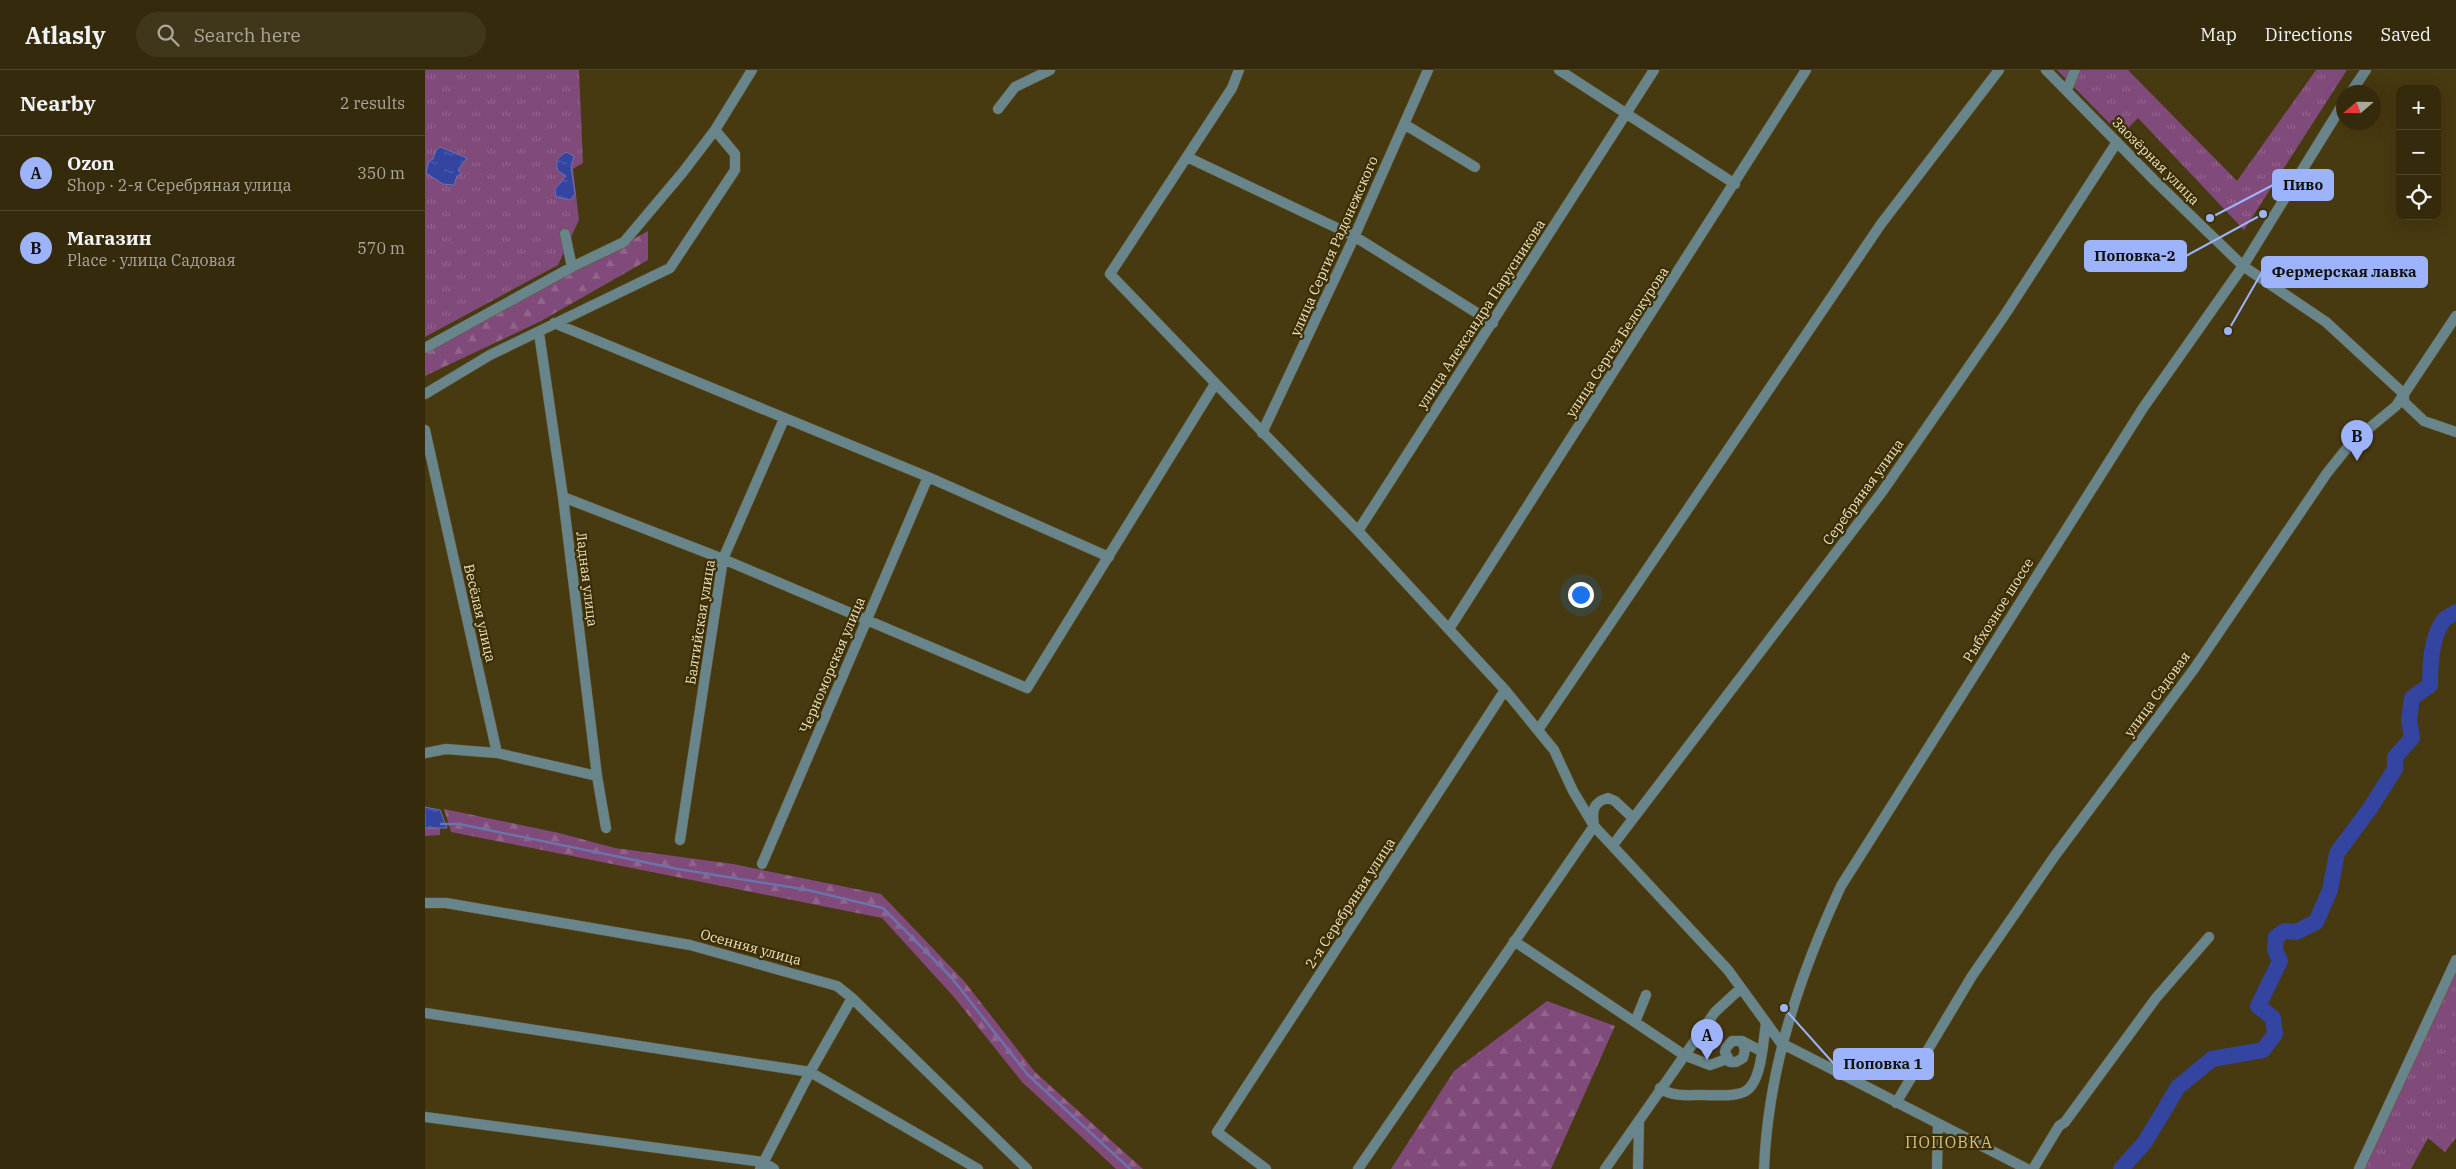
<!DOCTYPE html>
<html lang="en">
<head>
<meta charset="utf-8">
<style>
  body { margin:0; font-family:"IBM Plex Serif",serif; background:#40371a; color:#f1f3f6 }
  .controls { position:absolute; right:15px; top:15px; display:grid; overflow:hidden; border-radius:10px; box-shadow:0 5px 20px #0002 }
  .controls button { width:45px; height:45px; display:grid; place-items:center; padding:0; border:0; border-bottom:1px solid #4f472d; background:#352b0c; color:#f1f3f6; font:25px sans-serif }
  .compass { position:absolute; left:1911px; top:15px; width:45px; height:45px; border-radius:50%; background:#352b0c; box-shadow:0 5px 20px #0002; rotate:250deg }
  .you { position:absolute; left:1155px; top:524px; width:18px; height:18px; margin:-12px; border:4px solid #fff; border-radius:50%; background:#1a73e8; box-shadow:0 0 0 8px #1a73e833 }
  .badge { display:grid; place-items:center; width:32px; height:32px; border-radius:50%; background:#9db4fd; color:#111; font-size:16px; font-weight:700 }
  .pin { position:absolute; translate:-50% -41px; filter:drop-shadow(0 1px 2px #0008) }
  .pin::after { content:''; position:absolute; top:26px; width:18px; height:15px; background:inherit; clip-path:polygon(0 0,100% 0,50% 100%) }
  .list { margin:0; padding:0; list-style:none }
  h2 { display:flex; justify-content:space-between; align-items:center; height:65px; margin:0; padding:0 20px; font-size:21px }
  h2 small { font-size:16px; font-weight:400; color:#aaa79d }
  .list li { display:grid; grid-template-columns:32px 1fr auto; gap:15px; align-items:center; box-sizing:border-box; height:75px; padding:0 20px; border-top:1px solid #4f472d }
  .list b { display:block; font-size:19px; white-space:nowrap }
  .list p { margin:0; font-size:16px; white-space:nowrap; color:#aaa79d }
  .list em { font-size:16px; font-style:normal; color:#aaa79d }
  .icon { flex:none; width:28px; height:28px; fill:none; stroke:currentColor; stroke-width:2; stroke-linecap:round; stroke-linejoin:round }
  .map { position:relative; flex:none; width:2031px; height:1099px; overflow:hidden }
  header { display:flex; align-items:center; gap:30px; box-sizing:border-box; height:70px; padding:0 25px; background:#352b0c; border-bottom:1px solid #4f472d }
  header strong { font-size:24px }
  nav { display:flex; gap:28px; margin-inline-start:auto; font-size:18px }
  .search { width:350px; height:45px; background:#40371a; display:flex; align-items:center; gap:12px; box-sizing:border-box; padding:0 18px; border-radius:28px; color:#aaa79d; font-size:19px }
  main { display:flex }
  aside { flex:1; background:#352b0c }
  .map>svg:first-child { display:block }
</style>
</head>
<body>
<header>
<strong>Atlasly</strong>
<div class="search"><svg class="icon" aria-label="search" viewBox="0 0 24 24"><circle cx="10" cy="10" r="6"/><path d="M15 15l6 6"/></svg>Search here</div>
<nav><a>Map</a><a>Directions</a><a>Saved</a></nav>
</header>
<main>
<aside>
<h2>Nearby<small>2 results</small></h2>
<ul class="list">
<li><span class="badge">A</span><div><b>Ozon</b><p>Shop · 2-я Серебряная улица</p></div><em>350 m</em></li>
<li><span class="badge">B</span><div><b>Магазин</b><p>Place · улица Садовая</p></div><em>570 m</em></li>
</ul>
</aside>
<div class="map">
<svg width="2031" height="1099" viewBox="0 0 2031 1099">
  <defs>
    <pattern id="grass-tufts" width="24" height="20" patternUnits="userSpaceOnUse" patternTransform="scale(1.25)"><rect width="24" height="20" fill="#804a7a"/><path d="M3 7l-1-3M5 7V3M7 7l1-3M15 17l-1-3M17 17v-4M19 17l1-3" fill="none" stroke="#92648b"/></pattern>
    <pattern id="forest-firs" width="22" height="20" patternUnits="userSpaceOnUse" patternTransform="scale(1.25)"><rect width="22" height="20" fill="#804a7a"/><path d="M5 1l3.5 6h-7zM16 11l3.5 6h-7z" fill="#92648b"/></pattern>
    <pattern id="water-ripples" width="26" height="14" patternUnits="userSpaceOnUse" patternTransform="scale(1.25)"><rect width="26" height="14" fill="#3344a1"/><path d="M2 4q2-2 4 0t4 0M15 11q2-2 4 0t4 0" fill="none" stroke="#515fad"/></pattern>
  </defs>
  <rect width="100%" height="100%" fill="#473910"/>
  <path fill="url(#grass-tufts)" fill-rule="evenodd" d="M 0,0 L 154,0 L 158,93 L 148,99 L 154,150 L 133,195 L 0,267 ZM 149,86 L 146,96 L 150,124 L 145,130 L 139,110 Z
    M 1632,0 L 1703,0 L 1812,111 L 1891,0 L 1922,0 L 1819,160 L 1713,48 L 1696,65 Z
    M 2031,899 L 2031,1068 L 2020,1082 L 2003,1068 L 1986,1099 L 1937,1099 Z"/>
  <path fill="url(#forest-firs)" d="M 223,161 L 223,190 L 116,251 L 0,306 L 0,282 Z
    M 19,739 L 134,763 L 190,778 L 308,794 L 456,824 L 539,911 L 610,1002 L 718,1099 L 691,1099 L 597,1012 L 529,927 L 457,848 L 26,762 Z
    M 0,758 L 15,758 L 15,765 L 0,766 Z
    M 1122,931 L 1190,956 L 1126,1099 L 966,1099 L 1029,1001 Z"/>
  <path fill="url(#water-ripples)" stroke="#6a74ac" d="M 15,77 L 42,88 L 33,100 L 36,104 L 32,106 L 29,115 L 18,114 L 1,103 L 4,91 L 8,89 L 11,80 Z
    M 141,82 L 149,86 L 146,96 L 150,124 L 145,130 L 131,127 L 130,119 L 141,106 L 133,101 C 130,91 132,88 141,82 Z
    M 0,737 L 15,740 L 22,758 L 0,758 Z"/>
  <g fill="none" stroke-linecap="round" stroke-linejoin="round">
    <path stroke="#6a74ac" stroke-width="2.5" d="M 16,754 L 34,754 L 253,799 L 383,820 L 458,838 L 526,907 L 603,1005 L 705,1099"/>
    <path stroke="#3344a1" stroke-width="16" d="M 1696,1099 L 1720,1072 L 1753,1017 L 1787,989 L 1838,980 L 1850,964 L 1848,948 L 1833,936 L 1855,891 L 1850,880 L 1851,867 L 1860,861 L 1871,862 L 1891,852 L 1905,820 L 1912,783 L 1946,737 L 1970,699 L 1970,687 L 1987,668 L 1984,650 L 1987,628 L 2005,615 C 2005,595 2006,569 2018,551 C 2020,548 2027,545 2031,542"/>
    <defs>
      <path id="minor" d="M 814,0 L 807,18 L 685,204 L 933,461 L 1080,620 L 1129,680 L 1148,721 L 1169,756 L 1303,900 L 1356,973 L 1602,1099
        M 1134,0 L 1310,114
        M 1621,0 L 1729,110 L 1818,196 L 1901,252 L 1979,324 L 1979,332 L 1999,351 L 2031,362
        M 1642,20 L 1650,0
        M 1926,22 L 1941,0
        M 573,39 L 590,17 L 625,0
        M 979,54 L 1050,97
        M 762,87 L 929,166 L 1068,253
        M 140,164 L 147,197
        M 129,253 L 503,407 L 684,487
        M 114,263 L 138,427 L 172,706 L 181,758
        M 0,278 L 147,197 L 199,172 L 258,102 L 290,60
        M 0,324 L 65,285 L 245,198 L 310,100 L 310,84 L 290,60 L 327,0
        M 0,360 L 72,683 L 21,679 L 0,683
        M 837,363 L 926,174 L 1003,0
        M 138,427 L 298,489 L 602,618 L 790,314
        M 933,461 L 1229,0
        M 1024,559 L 1381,0
        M 1113,660 L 1456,154 L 1574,0
        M 72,683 L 172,706
        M 255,770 L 298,489 L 359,349
        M 1188,775 L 1457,422 L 1579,246 L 1692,72
        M 337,794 L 503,407
        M 0,833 L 21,833 L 265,875 L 412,916 L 427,928 L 385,1002 L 335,1099
        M 1089,871 L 1259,985 L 1285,995 L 1302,989
        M 427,928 L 602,1099
        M 0,943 L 385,1002 L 553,1099
        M 1210,952 L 1221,925
        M 1317,971 L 1320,980 L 1318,988 L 1311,992 L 1305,992 L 1300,982 L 1301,978 L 1307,971 L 1317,971 L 1336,981
        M 1235,1018 C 1247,1027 1263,1025 1277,1025 C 1289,1025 1308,1027 1319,1022 C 1337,1014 1338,971 1341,953
        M 1471,1033 L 1547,906 L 1629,787 L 1769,599 L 1902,403 L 1926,373 L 1971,336 L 2031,246
        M 0,1047 L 338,1092 L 349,1099
        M 841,1099 L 792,1062 L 1080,620
        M 933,1099 L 1169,756 C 1167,742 1167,732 1183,728 L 1190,731 L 1208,748
        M 1180,1099 L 1290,942 L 1316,918
        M 1213,1099 L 1214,1050
        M 1339,1099 C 1343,999 1374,906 1416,816 L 1718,338 L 1818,196 L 1918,34
        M 1512,1099 L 1513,1055
        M 1608,1099 L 1634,1056 L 1640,1052 L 1731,928 L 1784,867
        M 1934,1099 L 2031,890"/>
    </defs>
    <use href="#minor" stroke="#655831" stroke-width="11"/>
    <use href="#minor" stroke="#68858b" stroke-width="10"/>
  </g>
  <g text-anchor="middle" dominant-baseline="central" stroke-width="4.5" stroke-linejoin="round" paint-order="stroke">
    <g font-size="14" fill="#ece3c7" stroke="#3c2f04">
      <text transform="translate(1731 91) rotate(45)">Заозёрная улица</text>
      <text transform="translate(909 176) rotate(-66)">улица Сергия Радонежского</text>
      <text transform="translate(1056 244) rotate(-57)">улица Александра Парусникова</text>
      <text transform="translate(1192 272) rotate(-57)">улица Сергея Белокурова</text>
      <text transform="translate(1438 422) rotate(-54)">Серебряная улица</text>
      <text transform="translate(162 509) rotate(83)">Ладная улица</text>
      <text transform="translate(1573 540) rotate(-58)">Рыбхозное шоссе</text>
      <text transform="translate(55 543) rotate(77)">Весёлая улица</text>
      <text transform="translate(275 552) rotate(-81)">Балтийская улица</text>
      <text transform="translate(407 595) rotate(-67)">Черноморская улица</text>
      <text transform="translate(1732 624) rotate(-54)">улица Садовая</text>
      <text transform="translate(925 833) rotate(-57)">2-я Серебряная улица</text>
      <text transform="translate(326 877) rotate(15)">Осенняя улица</text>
    </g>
    <g font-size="16" letter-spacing="1" fill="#d3bf88" stroke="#3c2f04">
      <text x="1524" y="1072">ПОПОВКА</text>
    </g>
  </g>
  <path fill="none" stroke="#9db4fd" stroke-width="2" d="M1785 148L1848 115M1838 144L1761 186M1803 261L1837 202M1359 938L1409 994"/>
  <g fill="#9db4fd" stroke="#3c2f04" stroke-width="2">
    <circle cx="1785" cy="148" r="5"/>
    <circle cx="1838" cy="144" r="5"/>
    <circle cx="1803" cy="261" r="5"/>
    <circle cx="1359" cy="938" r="5"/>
  </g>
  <g fill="#9db4fd" stroke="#9db4fd" stroke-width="2">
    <rect x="1848" y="100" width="60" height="30" rx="5"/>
    <rect x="1660" y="171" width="101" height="30" rx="5"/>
    <rect x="1837" y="187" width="165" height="30" rx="5"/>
    <rect x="1409" y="979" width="99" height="30" rx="5"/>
  </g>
  <g font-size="15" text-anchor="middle" font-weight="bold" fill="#111">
    <text x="1878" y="120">Пиво</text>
    <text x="1710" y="191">Поповка-2</text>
    <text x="1919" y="207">Фермерская лавка</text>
    <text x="1458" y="999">Поповка 1</text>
  </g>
</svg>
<div class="controls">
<button>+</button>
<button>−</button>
<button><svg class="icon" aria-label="locate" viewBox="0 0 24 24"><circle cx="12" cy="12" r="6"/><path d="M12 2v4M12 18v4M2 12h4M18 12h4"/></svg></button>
</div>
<svg class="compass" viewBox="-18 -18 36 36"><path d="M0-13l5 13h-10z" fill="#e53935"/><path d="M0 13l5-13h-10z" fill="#aaa79d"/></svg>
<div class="you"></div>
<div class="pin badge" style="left:1282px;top:990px">A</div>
<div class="pin badge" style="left:1932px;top:391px">B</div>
</div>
</main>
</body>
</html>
